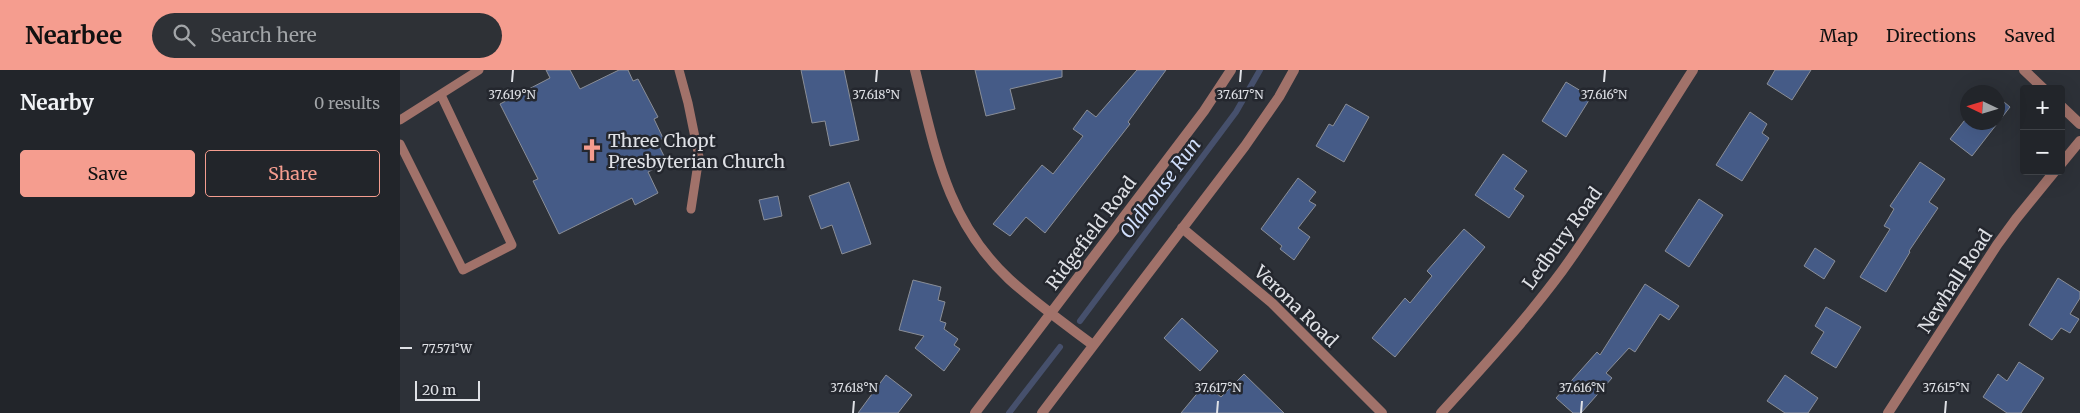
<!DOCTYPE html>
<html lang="en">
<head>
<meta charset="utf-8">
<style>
  body { margin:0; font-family:Merriweather,serif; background:#2e3136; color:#f1f3f6 }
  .controls { position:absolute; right:15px; top:15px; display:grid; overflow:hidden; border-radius:5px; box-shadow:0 5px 20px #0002 }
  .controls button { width:45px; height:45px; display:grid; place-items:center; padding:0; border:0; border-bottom:1px solid #3f4247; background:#22252a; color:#f1f3f6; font:25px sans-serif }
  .compass { position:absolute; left:1560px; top:15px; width:45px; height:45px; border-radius:50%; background:#22252a; box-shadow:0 5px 20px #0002; rotate:274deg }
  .scale { position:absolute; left:15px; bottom:12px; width:65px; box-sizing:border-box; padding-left:5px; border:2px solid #dfe1e6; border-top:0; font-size:14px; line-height:18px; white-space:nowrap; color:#dfe1e6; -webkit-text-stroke:4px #24272e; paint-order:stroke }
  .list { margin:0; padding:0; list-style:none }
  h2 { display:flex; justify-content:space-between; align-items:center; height:65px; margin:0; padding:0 20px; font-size:21px }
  h2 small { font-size:16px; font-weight:400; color:#a2a5a8 }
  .actions { display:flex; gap:10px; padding:15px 20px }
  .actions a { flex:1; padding:11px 0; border:1px solid #f59d8f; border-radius:5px; text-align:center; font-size:18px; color:#f59d8f }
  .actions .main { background:#f59d8f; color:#111 }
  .icon { flex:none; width:28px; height:28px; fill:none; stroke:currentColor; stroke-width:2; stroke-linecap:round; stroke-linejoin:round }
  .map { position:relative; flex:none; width:1680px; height:343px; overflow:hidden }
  header { display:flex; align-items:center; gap:30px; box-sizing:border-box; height:70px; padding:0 25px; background:#f59d8f; color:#111 }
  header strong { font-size:24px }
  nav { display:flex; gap:28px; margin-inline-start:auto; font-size:18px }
  .search { width:350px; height:45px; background:#2e3136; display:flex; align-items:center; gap:12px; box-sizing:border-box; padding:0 18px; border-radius:28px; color:#a2a5a8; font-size:19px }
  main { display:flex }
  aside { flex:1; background:#22252a }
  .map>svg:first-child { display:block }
</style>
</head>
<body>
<header>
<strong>Nearbee</strong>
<div class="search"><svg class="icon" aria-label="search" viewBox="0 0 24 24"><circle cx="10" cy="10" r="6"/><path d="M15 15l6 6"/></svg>Search here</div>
<nav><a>Map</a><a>Directions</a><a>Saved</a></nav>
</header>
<main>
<aside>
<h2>Nearby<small>0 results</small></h2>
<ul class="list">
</ul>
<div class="actions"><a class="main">Save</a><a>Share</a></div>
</aside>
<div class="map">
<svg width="1680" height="343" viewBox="0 0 1680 343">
  <rect width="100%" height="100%" fill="#2d3138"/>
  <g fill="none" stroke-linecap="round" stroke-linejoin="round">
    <path stroke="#46506c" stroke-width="6" d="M 680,251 L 836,42 L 860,0
      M 609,343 L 660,277"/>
  </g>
  <path fill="#455b87" stroke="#8a8e97" d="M 146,0 L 170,0 L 180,19 L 219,0 L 228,0 L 233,11 L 238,9 L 258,47 L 254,49 L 263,68 L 257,72 L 265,88 L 260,91 L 262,95 L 248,102 L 258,123 L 235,135 L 232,128 L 159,164 L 133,111 L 138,109 L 100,34 L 150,8 Z
    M 401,0 L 444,0 L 459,70 L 430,76 L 425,51 L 412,53 Z
    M 575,0 L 662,0 L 662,7 L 610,19 L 615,39 L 586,46 Z
    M 737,0 L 766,0 L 728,52 L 730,54 L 645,163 L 626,147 L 610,166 L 593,154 L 642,95 L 653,104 L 683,66 L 673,59 L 687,40 L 696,47 Z
    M 1375,0 L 1411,0 L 1392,30 L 1367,14 Z
    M 1166,12 L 1191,27 L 1166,67 L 1142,51 Z
    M 1598,27 L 1610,37 L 1572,86 L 1550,69 L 1568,46 L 1568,52 L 1598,52 Z
    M 946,34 L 969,47 L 944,92 L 916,76 L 929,54 L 933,56 Z
    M 1350,42 L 1367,54 L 1362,63 L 1369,68 L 1342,111 L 1316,95 Z
    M 1103,84 L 1127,101 L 1114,119 L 1124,126 L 1109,148 L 1075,125 Z
    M 1520,92 L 1545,109 L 1529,132 L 1538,138 L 1509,181 L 1510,182 L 1486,222 L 1460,207 L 1490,159 L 1484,156 L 1494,139 L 1490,136 Z
    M 898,108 L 916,122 L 909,131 L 916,135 L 898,158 L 910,167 L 894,190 L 880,179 L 882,176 L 861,159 Z
    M 449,112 L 471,174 L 442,184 L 432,155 L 421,159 L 409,126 Z
    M 378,126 L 382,146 L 364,150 L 359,130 Z
    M 1299,129 L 1323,145 L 1289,197 L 1265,181 Z
    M 1064,159 L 1085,177 L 995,287 L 972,268 L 1005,228 L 1010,233 L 1032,206 L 1027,201 Z
    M 1415,178 L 1435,191 L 1424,209 L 1404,196 Z
    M 1658,208 L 1680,222 L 1680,228 L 1670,244 L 1679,249 L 1670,263 L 1661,258 L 1652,270 L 1629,255 Z
    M 513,210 L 541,217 L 538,230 L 545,232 L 540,251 L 546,253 L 544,259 L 558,269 L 554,275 L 560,279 L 544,301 L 515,278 L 524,266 L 499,260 Z
    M 1245,214 L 1279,236 L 1269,250 L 1260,244 L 1235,282 L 1229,278 L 1206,303 L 1212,308 L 1181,343 L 1173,343 L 1156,328 L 1197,282 L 1200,285 Z
    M 1426,237 L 1461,257 L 1436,298 L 1411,283 L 1424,262 L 1415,256 Z
    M 782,248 L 818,281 L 800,301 L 764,268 Z
    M 1619,292 L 1644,308 L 1621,343 L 1607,343 L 1583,327 L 1598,304 L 1607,311 Z
    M 844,304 L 884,343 L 781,343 L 805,314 L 821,327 Z
    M 486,305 L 512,325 L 498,343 L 458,343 Z
    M 1385,305 L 1418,328 L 1408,343 L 1385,343 L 1367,331 Z"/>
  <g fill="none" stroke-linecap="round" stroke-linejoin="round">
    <path stroke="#a1726a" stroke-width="9" d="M 279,0 L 288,33 L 299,87 L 291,139
      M 0,50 L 79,0
      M 0,74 L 63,200 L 112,175 L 41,25"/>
    <path stroke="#a1726a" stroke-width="10" d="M 515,0 C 535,79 546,150 609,209 C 635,233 665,254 693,275
      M 1624,0 L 1644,19
      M 1661,36 L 1680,54
      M 1661,94 L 1680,71
      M 782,158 L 872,233 L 982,343
      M 575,343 L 804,41 L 831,0
      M 642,343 L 845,76 L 879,27 L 894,0
      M 1041,343 C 1083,297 1125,251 1162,201 C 1209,136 1250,67 1293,0
      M 1488,343 L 1597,175 L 1616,149 L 1655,101"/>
  </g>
  <path fill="none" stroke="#dfe1e6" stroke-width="2" d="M 112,12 L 113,0M 476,12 L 477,0M 840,12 L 841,0M 1204,12 L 1205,0M 0,278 L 12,278M 453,343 L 454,331M 817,343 L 818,331M 1181,343 L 1182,331M 1545,343 L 1546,331"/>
  <defs>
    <symbol id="church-bare" viewBox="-9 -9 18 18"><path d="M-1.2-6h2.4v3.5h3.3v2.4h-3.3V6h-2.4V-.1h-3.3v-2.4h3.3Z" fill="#f59d8f" stroke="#24272e" stroke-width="2.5" paint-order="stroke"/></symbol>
  </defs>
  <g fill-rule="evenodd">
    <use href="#church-bare" x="176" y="64" width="32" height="32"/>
  </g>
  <g text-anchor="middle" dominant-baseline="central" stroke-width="5" stroke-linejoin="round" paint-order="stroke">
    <g font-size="18" fill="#dfe1e6" stroke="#24272e" text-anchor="start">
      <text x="208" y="70">Three Chopt<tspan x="208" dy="21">Presbyterian Church</tspan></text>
    </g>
    <g font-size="18" fill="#dfe1e6" stroke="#24272e">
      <text transform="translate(691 163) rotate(-53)">Ridgefield Road</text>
      <text transform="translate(1162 168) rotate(-54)">Ledbury Road</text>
      <text transform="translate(1555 211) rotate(-57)">Newhall Road</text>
      <text transform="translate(896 236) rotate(44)">Verona Road</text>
    </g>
    <g font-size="19" font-style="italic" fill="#d0dffc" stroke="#24272e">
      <text transform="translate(760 118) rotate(-53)">Oldhouse Run</text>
    </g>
  </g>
  <g font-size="12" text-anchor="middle" fill="#dfe1e6" stroke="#24272e" stroke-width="5" stroke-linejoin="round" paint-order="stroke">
    <text x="112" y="29">37.619°N</text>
    <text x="476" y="29">37.618°N</text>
    <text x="840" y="29">37.617°N</text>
    <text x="1204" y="29">37.616°N</text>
    <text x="47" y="283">77.571°W</text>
    <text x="454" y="322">37.618°N</text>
    <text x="818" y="322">37.617°N</text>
    <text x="1182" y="322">37.616°N</text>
    <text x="1546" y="322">37.615°N</text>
  </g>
</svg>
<div class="controls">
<button>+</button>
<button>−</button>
</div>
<svg class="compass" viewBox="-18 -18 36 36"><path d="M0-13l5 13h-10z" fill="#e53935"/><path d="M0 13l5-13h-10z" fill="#a2a5a8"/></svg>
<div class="scale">20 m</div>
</div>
</main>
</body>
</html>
